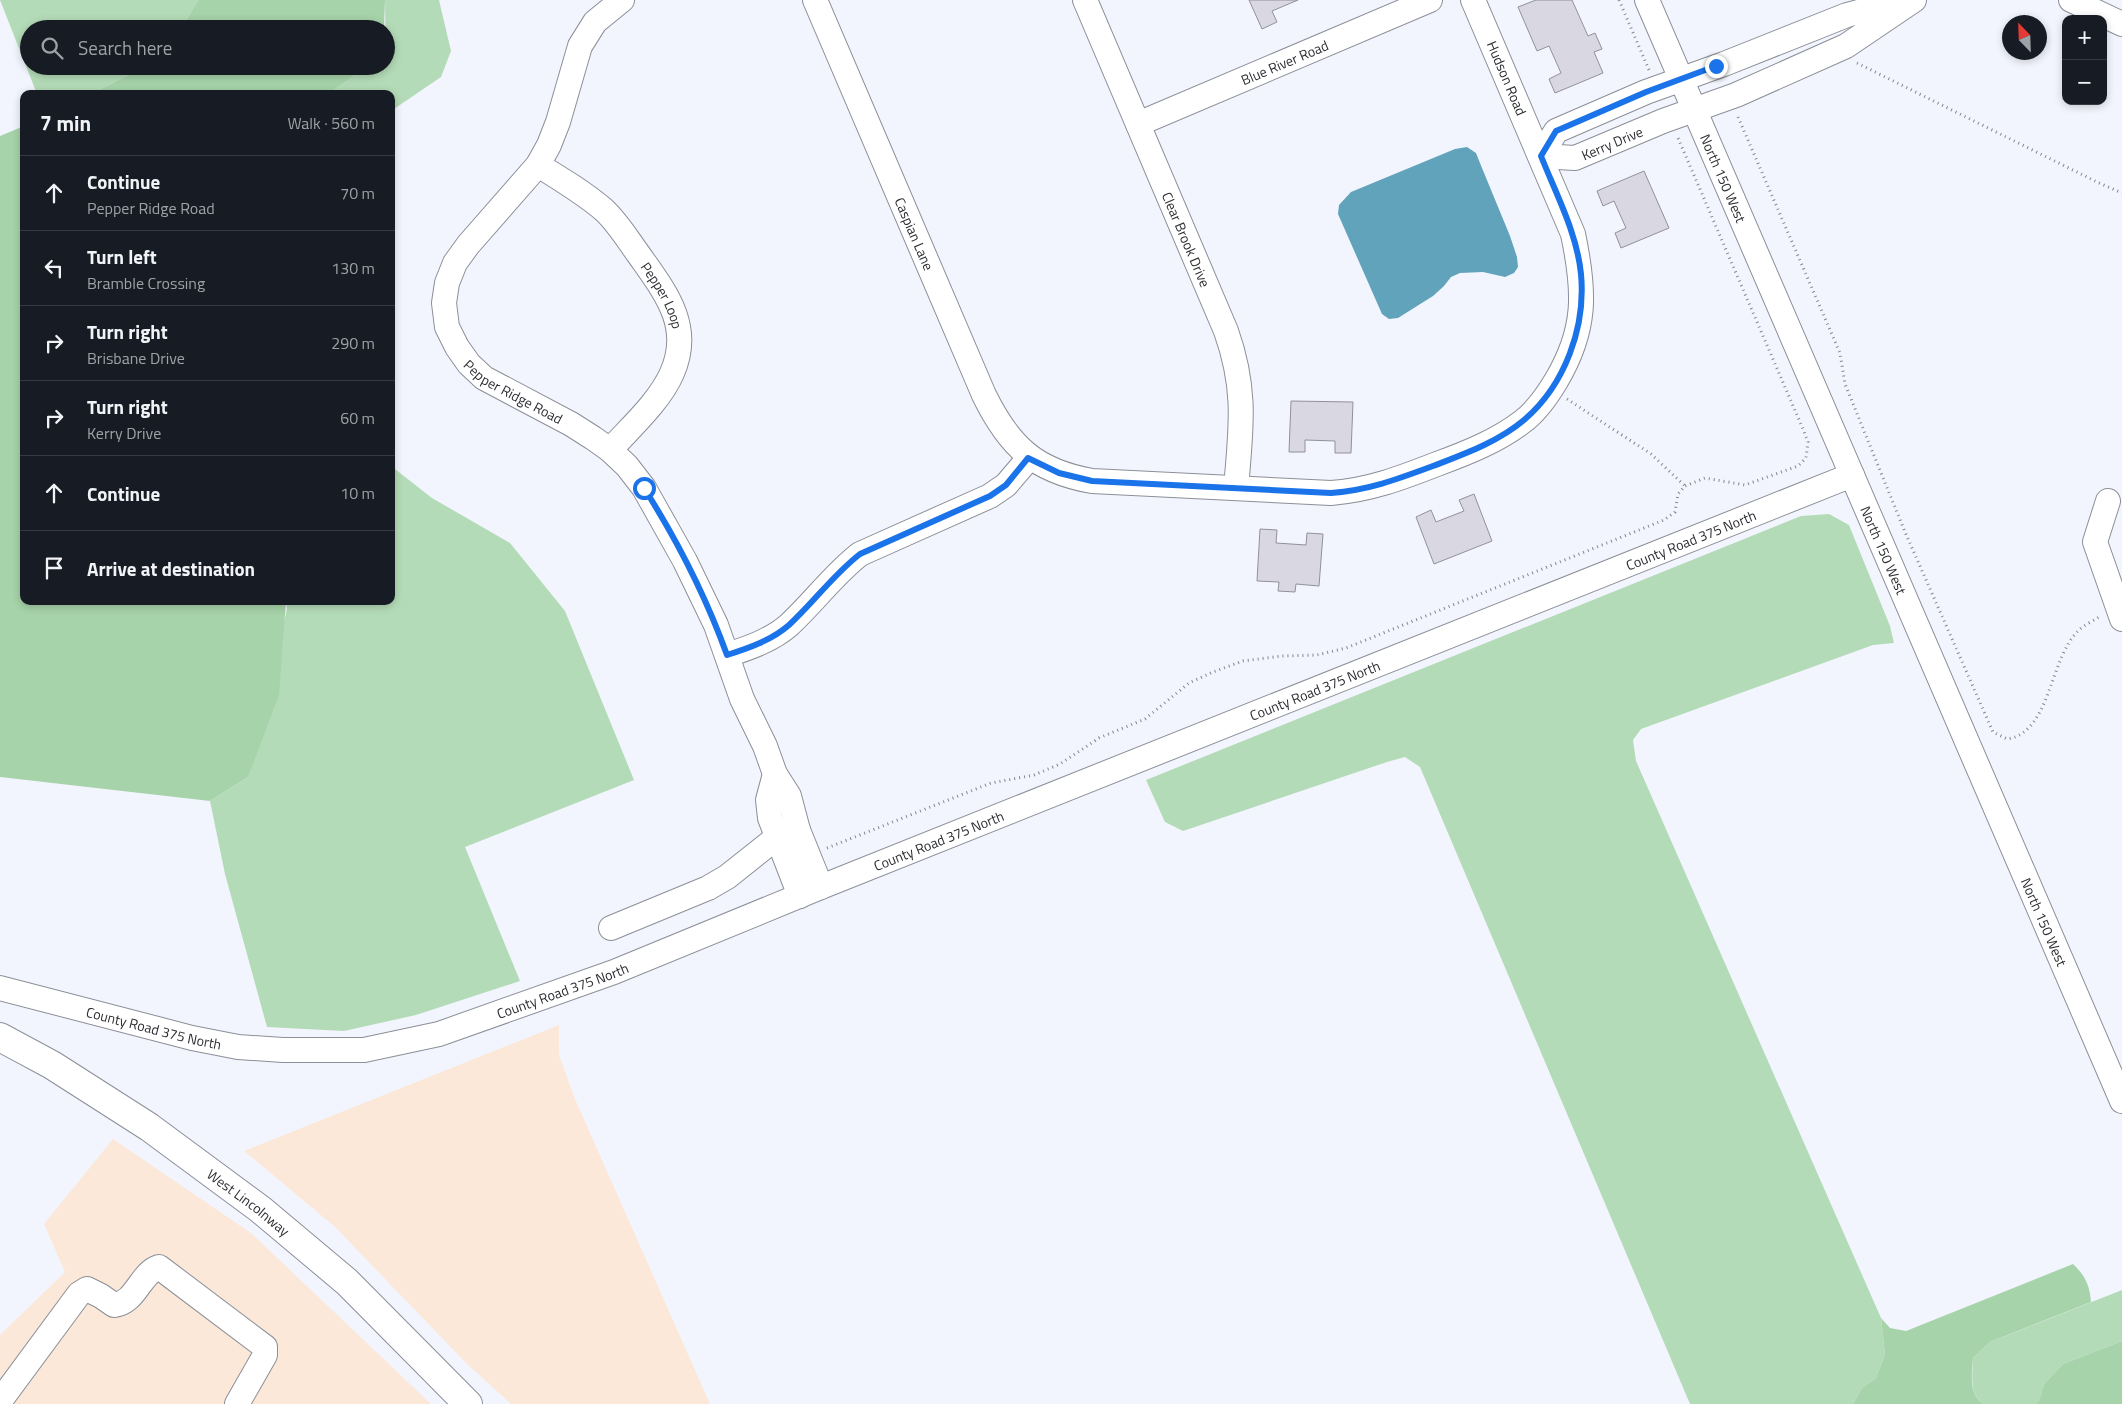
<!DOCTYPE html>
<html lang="en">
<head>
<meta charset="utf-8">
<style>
  body { margin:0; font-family:"Titillium Web",sans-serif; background:#20242c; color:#f1f3f6 }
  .controls { position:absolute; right:15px; top:15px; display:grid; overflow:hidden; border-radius:10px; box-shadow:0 2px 8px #0003 }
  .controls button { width:45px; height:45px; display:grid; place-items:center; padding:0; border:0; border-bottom:1px solid #363941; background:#171b24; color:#f1f3f6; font:25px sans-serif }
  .compass { position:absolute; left:2002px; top:15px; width:45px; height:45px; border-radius:50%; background:#171b24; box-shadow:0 2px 8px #0003; rotate:337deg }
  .stop { position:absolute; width:15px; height:15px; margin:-11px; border:4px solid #1a73e8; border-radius:50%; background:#fff }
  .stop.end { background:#1a73e8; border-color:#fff; box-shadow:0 1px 5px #0008 }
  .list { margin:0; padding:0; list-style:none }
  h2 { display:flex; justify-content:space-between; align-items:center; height:65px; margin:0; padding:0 20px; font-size:21px }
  h2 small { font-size:16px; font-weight:400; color:#9ea1a6 }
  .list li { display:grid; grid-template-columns:32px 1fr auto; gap:15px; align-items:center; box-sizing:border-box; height:75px; padding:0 20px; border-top:1px solid #363941 }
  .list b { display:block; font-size:19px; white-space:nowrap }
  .list p { margin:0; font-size:16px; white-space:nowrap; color:#9ea1a6 }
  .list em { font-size:16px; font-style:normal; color:#9ea1a6 }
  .icon { flex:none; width:28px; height:28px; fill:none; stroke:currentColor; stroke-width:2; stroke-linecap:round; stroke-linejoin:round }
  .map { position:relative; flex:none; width:2122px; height:1404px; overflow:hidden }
  .search { position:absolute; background:#171b24; box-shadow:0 2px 8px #0003; left:20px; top:20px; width:375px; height:55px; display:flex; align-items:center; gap:12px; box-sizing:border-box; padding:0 18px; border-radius:28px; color:#9ea1a6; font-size:19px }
  .panel { position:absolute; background:#171b24; box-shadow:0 2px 8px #0003; left:20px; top:90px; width:375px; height:515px; border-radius:10px }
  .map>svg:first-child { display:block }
</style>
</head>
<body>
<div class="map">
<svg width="2122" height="1404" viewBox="0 0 2122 1404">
  <rect width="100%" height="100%" fill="#f3f5fe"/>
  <path fill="#fbe8d8" d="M 559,1025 L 559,1055 L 575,1099 L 710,1404 L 511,1404 L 466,1363 L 335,1227 L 244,1151 Z
    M 113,1139 L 251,1233 L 431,1404 L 0,1404 L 0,1335 L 65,1272 L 44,1224 Z"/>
  <path fill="#b4dbb7" d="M 0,0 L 198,0 L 181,29 L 29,29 L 29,66 L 146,66 L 91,94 L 37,94 Z
    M 385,0 L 439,0 L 451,51 L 441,77 L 391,111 L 391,94 L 328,94 L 368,66 L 386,66 Z
    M 391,466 L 432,498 L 510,543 L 565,611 L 634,780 L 465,847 L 520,981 L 416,1015 L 344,1031 L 267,1027 L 225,874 L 210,801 L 248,777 L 287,609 L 286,601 L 391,601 Z
    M 1829,514 L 1849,525 L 1890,626 L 1894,643 L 1873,645 L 1641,729 L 1633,740 L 1636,761 L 1881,1318 L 1885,1354 L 1876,1378 L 1862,1388 L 1853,1404 L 1690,1404 L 1420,767 L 1405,757 L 1387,762 L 1183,831 L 1165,822 L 1146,780 L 1801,516 Z
    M 2122,1290 L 2122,1341 L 2063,1364 L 2044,1384 L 2039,1401 L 2035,1404 L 1984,1404 C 1968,1395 1973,1374 1973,1358 L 1990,1342 Z"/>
  <path fill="#a6d3a9" d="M 198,0 L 385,0 L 384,29 L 181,29 Z
    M 146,66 L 368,66 L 328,94 L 91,94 Z
    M 24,126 L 24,601 L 286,601 L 279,695 L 248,777 L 210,801 L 0,777 L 0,136 Z
    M 2073,1264 C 2085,1275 2090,1286 2091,1302 L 1990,1342 L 1973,1358 C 1972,1374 1968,1395 1984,1404 L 1853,1404 L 1862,1388 L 1876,1378 L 1885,1354 L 1881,1318 L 1890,1328 L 1906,1331 Z
    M 2122,1341 L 2122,1404 L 2035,1404 L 2039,1401 L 2044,1384 L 2063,1364 Z"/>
  <path fill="#61a3bb" d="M 1467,147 L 1476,153 L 1482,168 L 1510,236 L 1517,257 L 1518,267 L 1514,273 L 1505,277 L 1483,272 L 1460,273 L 1451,277 L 1444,286 L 1433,296 L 1398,318 L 1389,319 L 1382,314 L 1338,214 L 1339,205 L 1351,192 L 1455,149 Z"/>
  <path fill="#d9d7e1" stroke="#92909a" d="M 1249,0 L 1298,0 L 1272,11 L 1277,22 L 1262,29 Z
    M 1536,0 L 1572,0 L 1588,36 L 1595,33 L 1602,49 L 1594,52 L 1603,73 L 1555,93 L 1549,79 L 1561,73 L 1549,46 L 1537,51 L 1518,7 Z
    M 1644,171 L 1669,228 L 1621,248 L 1615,233 L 1626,228 L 1614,201 L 1603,206 L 1597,191 Z
    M 1291,401 L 1353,402 L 1351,453 L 1335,453 L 1335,441 L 1305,440 L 1305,452 L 1289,452 Z
    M 1474,494 L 1492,541 L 1434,564 L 1416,517 L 1431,510 L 1436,522 L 1464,511 L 1459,500 Z
    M 1260,529 L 1277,530 L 1276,543 L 1306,545 L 1307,533 L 1323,534 L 1319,586 L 1296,584 L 1295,592 L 1278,591 L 1279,582 L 1257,581 Z"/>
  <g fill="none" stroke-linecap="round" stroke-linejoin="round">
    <defs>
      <g id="minor">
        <path id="s1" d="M 622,0 L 595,22 L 580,46 L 558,122 L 549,145 L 538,165 L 468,245 L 455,263 L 447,283 L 444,303 L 447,327 L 457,347 L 469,364 L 484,378 L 571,424 L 593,438 L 610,450 L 627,466 L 644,488 L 685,561 L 716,625 L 742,699 L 765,746 L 775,774 L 789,796 L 798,830 L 821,887"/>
        <path id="s2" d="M 815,0 L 984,395 C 1009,446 1035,471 1092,481 L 1331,493 C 1370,490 1401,478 1437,464 C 1467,453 1497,441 1522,422 C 1537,411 1547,396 1556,381 C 1587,329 1585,291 1573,234 L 1473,0"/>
        <path id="s3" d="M 1085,0 L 1226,331 C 1247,390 1241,428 1236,488"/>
        <path id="s4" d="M 1647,0 L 2122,1101"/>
        <path d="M 2071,0 L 2122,24"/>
        <path id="s5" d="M 1138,124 L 1430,0"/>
        <path id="s6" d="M 1541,156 L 1575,158 L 1663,121 L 1736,95 L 1846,46 L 1914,0"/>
        <path d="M 1541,156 L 1556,131 L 1646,92 L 1724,64 L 1847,15 L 1904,0"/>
        <path id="s7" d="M 538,165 C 561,179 584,193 604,210 C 618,223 628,240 639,255 C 665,292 693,326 672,373 C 660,401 630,428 610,450"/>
        <path d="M 2108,501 L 2095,542 L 2122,619"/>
        <path d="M 727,655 C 749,648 772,640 789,625 C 814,602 833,575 860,554 L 990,496 L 1006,485 L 1029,458"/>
        <path d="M 775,774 L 768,800 L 770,818 L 800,896"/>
        <path d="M 611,928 L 708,888 L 727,877 L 776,838 L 798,830"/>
        <path id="s8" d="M 0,988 L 192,1038 L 238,1047 L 283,1050 L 364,1050 L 439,1034 L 614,972 L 821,887 L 1852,475"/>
        <path d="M 0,1401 L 79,1294 L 87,1289 L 101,1296 L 114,1305 C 136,1303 140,1273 159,1267 L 265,1347 L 265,1355 L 237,1404"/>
      </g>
      <g id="major">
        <path id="s9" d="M 0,1037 L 52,1065 L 149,1127 L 260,1209 L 347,1282 L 468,1404"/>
      </g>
    </defs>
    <use href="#minor" stroke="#8b8f98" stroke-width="26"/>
    <use href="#major" stroke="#8b8f98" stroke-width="30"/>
    <path stroke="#85878d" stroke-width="3" stroke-dasharray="1 4" stroke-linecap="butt" d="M 1619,0 L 1649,70
      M 1857,63 L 2097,182 L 2122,193
      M 1738,117 L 1840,353 L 1845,384 L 1905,532 L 1993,732 L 2007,739 C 2051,733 2049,658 2079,630 C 2084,625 2093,621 2099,617
      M 1567,399 L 1651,454 L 1685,486
      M 827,848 L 991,783 L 1034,775 L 1060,764 L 1099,738 L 1145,719 L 1189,683 L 1213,672 L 1243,661 L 1282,656 L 1317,655 L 1346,648 L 1664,520 L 1675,512 L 1678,494 L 1685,486 L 1705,478 L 1745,485 L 1798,466 L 1806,458 L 1808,442 L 1803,429 L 1678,138"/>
    <use href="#minor" stroke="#fff" stroke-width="24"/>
    <use href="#major" stroke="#fff" stroke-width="28"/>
  </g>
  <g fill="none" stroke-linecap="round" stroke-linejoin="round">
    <path stroke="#1a73e8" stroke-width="6" d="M 644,488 C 677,540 706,597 727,655 C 749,648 772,640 789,625 C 814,602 833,575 860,554 L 990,496 L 1006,485 L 1028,458 L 1059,473 L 1092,481 L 1331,493 C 1369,490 1398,479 1433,466 C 1464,454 1498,442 1524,420 C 1565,385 1586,327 1581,274 C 1577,233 1556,194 1541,156 L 1556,131 L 1646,92 L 1716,66"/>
  </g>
  <g text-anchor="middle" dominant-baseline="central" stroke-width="4.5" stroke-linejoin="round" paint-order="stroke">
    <g font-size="14" fill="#2b2d31" stroke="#fff">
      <text stroke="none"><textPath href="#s5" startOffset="159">Blue River Road</textPath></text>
      <text transform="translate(1507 78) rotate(67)">Hudson Road</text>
      <text stroke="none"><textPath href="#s6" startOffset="74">Kerry Drive</textPath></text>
      <text stroke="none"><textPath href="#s4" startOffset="194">North 150 West</textPath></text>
      <text stroke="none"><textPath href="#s2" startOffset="254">Caspian Lane</textPath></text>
      <text stroke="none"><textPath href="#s3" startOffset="260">Clear Brook Drive</textPath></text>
      <text stroke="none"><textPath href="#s7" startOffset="184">Pepper Loop</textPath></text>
      <text stroke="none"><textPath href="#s1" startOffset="480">Pepper Ridge Road</textPath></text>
      <text stroke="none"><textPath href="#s8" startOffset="1794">County Road 375 North</textPath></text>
      <text stroke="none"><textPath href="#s4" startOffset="599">North 150 West</textPath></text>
      <text stroke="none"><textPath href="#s8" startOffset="1389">County Road 375 North</textPath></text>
      <text stroke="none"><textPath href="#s8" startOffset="984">County Road 375 North</textPath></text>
      <text stroke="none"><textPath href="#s4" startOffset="1004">North 150 West</textPath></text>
      <text stroke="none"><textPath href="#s8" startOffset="579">County Road 375 North</textPath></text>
      <text stroke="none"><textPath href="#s8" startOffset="159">County Road 375 North</textPath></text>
      <text stroke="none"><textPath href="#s9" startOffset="299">West Lincolnway</textPath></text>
    </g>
  </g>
</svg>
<div class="controls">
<button>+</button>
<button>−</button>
</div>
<svg class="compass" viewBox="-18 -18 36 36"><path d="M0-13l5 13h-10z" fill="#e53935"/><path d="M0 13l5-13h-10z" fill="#9ea1a6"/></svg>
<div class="stop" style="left:644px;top:488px"></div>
<div class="stop end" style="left:1716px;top:66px"></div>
<div class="search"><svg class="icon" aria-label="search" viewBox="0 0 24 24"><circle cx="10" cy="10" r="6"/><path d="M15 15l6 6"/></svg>Search here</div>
<section class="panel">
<h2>7 min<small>Walk · 560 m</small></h2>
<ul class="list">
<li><svg class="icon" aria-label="ahead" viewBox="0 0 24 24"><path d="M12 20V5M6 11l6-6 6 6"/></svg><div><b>Continue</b><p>Pepper Ridge Road</p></div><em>70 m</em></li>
<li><svg class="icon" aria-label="left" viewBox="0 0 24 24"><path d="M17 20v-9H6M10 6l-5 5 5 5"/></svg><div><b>Turn left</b><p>Bramble Crossing</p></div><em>130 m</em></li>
<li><svg class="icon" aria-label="right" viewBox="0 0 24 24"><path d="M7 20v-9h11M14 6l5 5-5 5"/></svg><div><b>Turn right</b><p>Brisbane Drive</p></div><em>290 m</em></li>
<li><svg class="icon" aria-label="right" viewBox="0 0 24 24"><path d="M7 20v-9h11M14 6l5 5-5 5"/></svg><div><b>Turn right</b><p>Kerry Drive</p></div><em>60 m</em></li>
<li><svg class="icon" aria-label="ahead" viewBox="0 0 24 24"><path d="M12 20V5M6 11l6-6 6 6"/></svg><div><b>Continue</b></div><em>10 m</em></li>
<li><svg class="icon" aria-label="arrive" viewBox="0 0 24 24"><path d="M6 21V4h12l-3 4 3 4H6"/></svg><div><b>Arrive at destination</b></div></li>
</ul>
</section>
</div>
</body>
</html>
